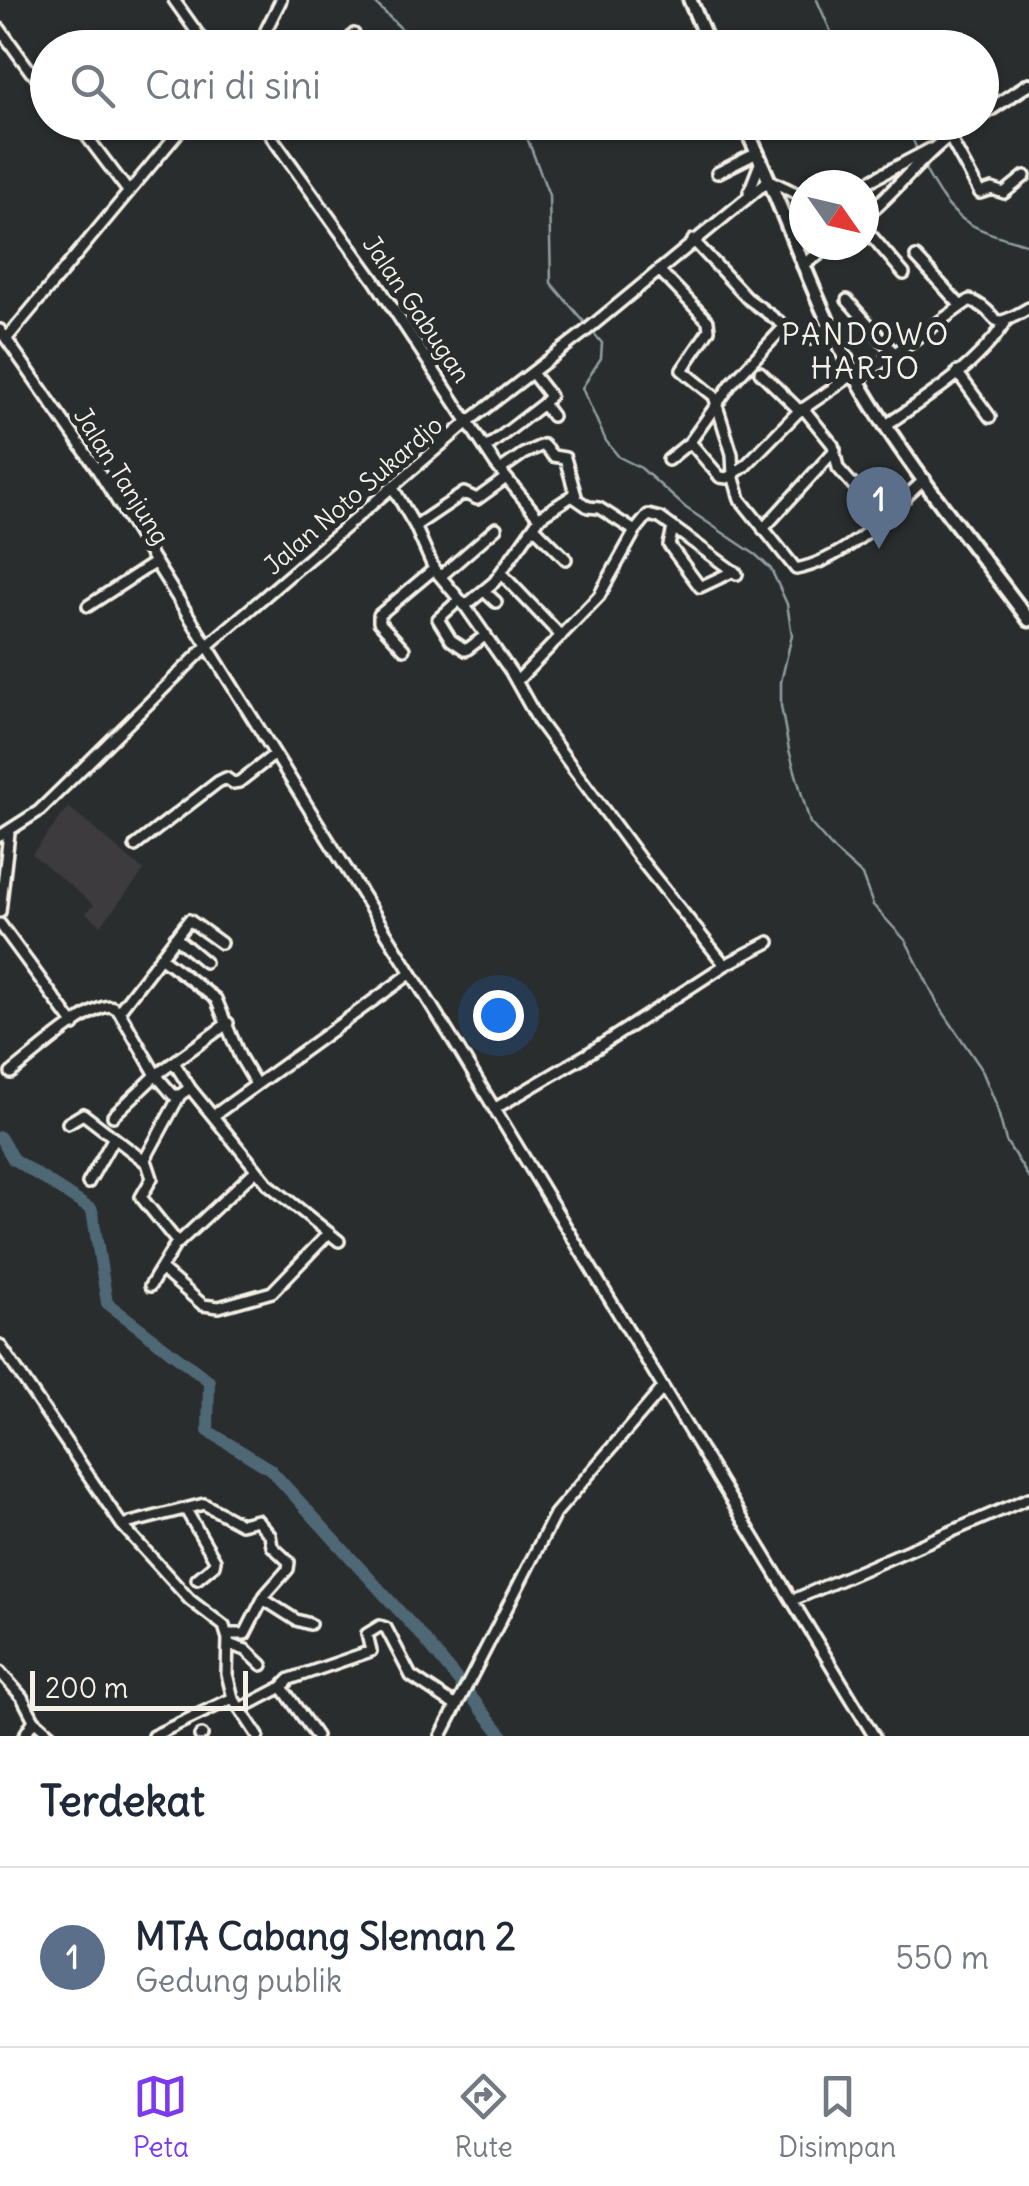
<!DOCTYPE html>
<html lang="id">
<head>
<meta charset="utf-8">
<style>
  body { margin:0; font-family:Delius,sans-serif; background:#f2f2f3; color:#1f2937 }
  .compass { position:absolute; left:789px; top:170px; width:90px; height:90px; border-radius:50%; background:#fff; box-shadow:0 2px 8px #0004; rotate:124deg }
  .scale { position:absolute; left:30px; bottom:25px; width:218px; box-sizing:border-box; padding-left:10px; border:5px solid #f4f1e8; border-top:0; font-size:28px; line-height:35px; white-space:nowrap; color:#f4f1e8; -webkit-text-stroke:8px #2a2d2e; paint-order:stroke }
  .you { position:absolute; left:498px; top:1015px; width:35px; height:35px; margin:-25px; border:8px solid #fff; border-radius:50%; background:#1a73e8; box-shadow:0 0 0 15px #1a73e833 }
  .badge { display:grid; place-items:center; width:65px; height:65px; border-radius:50%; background:#7c3aed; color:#fff; font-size:32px; font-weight:700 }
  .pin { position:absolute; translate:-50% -82px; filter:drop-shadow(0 2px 5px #0008) }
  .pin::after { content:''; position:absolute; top:52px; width:35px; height:30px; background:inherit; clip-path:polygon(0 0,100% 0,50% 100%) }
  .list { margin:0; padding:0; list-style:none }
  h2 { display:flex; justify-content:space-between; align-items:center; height:130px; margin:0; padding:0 40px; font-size:42px }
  h2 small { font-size:32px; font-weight:400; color:#747a83 }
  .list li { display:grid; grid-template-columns:65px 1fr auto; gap:30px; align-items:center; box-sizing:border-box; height:180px; padding:0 40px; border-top:2px solid #e0e1e3 }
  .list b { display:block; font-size:38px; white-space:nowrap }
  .list p { margin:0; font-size:32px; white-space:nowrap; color:#747a83 }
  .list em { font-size:32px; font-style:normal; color:#747a83 }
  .icon { flex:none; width:55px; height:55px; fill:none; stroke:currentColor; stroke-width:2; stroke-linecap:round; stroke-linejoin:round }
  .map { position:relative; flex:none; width:1029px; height:1736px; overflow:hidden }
  .search { position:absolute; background:#fff; box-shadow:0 2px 8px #0004; left:30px; right:30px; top:30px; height:110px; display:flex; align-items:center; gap:25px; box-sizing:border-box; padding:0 35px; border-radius:55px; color:#747a83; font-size:38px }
  .sheet { height:310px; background:#fff }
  nav { display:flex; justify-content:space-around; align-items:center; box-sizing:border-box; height:140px; border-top:2px solid #e0e1e3; background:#fff; font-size:28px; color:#747a83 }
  nav a { display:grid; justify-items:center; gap:5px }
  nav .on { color:#7c3aed }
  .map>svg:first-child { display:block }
</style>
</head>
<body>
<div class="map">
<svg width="1029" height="1736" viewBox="0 0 1029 1736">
  <rect width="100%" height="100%" fill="#2a2d2e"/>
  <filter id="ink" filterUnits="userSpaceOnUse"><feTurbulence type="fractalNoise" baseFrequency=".01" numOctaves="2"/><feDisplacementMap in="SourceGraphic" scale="20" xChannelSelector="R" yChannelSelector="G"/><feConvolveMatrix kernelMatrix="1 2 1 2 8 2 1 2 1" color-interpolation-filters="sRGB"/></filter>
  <g filter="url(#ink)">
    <path fill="#3d3a3e" d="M 69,807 L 144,871 L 101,925 L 86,913 L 94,905 L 32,854 Z"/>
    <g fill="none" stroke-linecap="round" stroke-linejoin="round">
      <path stroke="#919fa2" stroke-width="2.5" d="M 372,0 L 421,48
        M 817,0 L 838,48
        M 521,122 L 549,195 L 551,283 L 602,343 L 601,358 L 582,388 L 606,441 L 619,457 L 641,468 L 686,508 L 756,555 L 771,569 L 787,604 L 792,635 L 781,682 L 781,706 L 789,750 L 810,823 L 835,851 L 862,875 L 873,905 L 906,941 L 939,1006 L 981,1068 L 996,1104 L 1006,1141 L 1029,1178
        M 906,122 L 917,150
        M 924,167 C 953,224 970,228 1029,245"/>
      <path stroke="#4f6874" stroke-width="12" d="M 0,1137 L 13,1159 L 92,1210 L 107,1303 L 209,1381 L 208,1431 L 270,1469 L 421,1635 L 503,1736"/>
      <defs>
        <path id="minor" d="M 174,0 L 208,48
          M 0,29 L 31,72 L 48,85
          M 265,48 L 266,30 L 281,0
          M 343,48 L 354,34
          M 76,122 L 128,191
          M 261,122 L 375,281 L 496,465 L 539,518
          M 949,136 L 980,193 L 992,189 L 1004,193 L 1025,176
          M 717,173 L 757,153
          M 862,185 L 930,149
          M 749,192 L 761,161
          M 864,227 L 904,274
          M 916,257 L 960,305
          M 659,270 L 708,321 L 709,330 L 682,370 L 714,396 L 732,454 L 733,475 L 740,499 L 796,569 C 848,559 888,513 925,479
          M 847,300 L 894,353
          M 0,330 L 97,469 L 275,754 L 459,1050 L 874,1736
          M 8,337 L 187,122
          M 810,339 L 829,327
          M 760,372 L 800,411
          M 957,372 L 990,417
          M 532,373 L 550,396 L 543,404
          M 857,380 L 970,300 C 1005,314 983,335 1029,308
          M 803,408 L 833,445 L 838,468 L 883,519
          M 886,425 C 928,397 977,366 1005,323
          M 690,442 L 720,477 L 727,478 L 745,466 L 797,413 L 854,374
          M 486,448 L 543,404 L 552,416
          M 668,460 L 690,442 L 732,383 L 785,326 L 747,298 L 693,240
          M 500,470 L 523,454 L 543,445 L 553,456 L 565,458 L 576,496
          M 393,488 L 415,526 L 434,569 L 465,606 L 511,672 L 539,722 L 640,859 L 725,965
          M 415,526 L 464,493 L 477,499 L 506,478
          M 534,527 L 566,559
          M 673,528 L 669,545 L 700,587 L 734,571
          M 763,529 L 835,450
          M 501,573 L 561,636
          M 441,576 L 496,528
          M 484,591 L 496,602
          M 458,601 L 438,619 L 451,640 L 466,650 L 486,635
          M 88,606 L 154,563
          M 465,606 L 494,582 L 541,516 L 572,496 L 588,507 L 599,508 L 635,531
          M 404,649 L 379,622 L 379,615 L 434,569
          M 517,681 L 599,596 L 635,531 L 648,515 L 660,518 L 737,574
          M 0,836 L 39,811 L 207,646 L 469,421 L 582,334 L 769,180 L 804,197
          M 135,846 L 218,782 L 226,778 L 233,783 L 239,782 L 275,754
          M 0,912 L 9,833
          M 0,924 L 74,1025
          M 175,937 L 205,962
          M 160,957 L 216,999 L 240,1057 L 256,1084
          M 119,1011 L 189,920 L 221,943
          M 228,1023 L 156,1075 L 173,1095 L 180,1095 L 190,1088 L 268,1184 L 339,1241
          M 175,1064 L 190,1088
          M 11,1073 C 33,1056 80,1014 104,1007 C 112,1005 113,1007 119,1011 L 156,1075 L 113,1116
          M 494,1109 L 586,1055 L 725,965 L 769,942
          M 213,1116 L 410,974
          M 68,1123 L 83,1114 L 147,1163 L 152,1178 L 141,1197 L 178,1243 L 256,1170
          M 144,1161 L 180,1095
          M 88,1183 L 113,1139
          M 161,1269 L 203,1305 L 219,1307 L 272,1292 L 329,1233
          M 150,1286 L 177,1242
          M 0,1345 L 122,1525 L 190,1600 L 224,1626 L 228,1639 L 227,1674 L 233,1698 L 258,1736
          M 186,1510 L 215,1560 L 214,1565 L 197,1579
          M 122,1525 L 204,1504 L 241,1524 L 257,1520 L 270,1535 L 272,1546 L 289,1562 L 288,1569 L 265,1595 L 245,1634 L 227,1634
          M 263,1599 L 296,1620 L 310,1624
          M 793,1600 L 1029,1498
          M 228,1644 L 246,1650 L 262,1665
          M 0,1672 L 22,1697 L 34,1720 L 52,1736
          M 282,1687 L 316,1736
          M 240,1709 L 282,1687 L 290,1679 L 371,1651 L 367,1634 L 380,1626 L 386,1628 L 411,1676 L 456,1706
          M 24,1736 L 34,1720
          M 153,1736 L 233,1698
          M 200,1736 L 202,1735
          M 441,1736 L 555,1514 L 662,1389"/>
        <path id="tertiary" d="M 982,115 L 1029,84
          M 864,217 C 901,187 927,147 969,122
          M 803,265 L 831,245"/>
        <path id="secondary" d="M 690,0 L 710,48
          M 743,122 C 784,207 811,297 857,379 C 904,462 972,543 1029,620"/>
      </defs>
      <use href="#minor" stroke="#f4f1e8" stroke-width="16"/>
      <use href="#tertiary" stroke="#f4f1e8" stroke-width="18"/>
      <use href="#secondary" stroke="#f4f1e8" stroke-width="19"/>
      <use href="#minor" stroke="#2a2d2e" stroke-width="9"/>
      <use href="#tertiary" stroke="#2a2d2e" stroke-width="10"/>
      <use href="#secondary" stroke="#2a2d2e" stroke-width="11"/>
    </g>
  </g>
  <g text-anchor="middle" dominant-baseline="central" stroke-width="10" stroke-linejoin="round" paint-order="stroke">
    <g font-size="25" fill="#f4f1e8" stroke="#2a2d2e">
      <text transform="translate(417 309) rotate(56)">Jalan Gabugan</text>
      <text transform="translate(122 476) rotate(58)">Jalan Tanjung</text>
      <text transform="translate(353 495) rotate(-41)">Jalan Noto Sukardjo</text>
    </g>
    <g font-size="30" letter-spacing="2.5" fill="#f4f1e8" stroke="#2a2d2e">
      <text x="866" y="334">PANDOWO<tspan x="866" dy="34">HARJO</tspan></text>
    </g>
  </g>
</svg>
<svg class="compass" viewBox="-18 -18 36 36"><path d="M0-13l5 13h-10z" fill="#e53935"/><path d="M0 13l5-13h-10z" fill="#747a83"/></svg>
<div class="scale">200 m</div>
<div class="you"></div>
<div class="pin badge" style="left:879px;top:549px;background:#5c6f8a">1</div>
<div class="search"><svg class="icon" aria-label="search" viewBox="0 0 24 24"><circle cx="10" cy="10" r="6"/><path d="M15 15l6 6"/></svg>Cari di sini</div>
</div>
<section class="sheet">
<h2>Terdekat<small></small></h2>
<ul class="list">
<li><span class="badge" style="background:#5c6f8a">1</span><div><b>MTA Cabang Sleman 2</b><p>Gedung publik</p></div><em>550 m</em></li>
</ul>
</section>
<nav>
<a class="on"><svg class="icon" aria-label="map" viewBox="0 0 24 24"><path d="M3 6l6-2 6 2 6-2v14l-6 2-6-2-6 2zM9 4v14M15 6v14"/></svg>Peta</a>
<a><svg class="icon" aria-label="directions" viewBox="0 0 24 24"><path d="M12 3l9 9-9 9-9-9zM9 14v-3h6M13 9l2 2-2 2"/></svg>Rute</a>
<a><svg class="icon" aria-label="saved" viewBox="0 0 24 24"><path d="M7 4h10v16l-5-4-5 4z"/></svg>Disimpan</a>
</nav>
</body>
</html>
